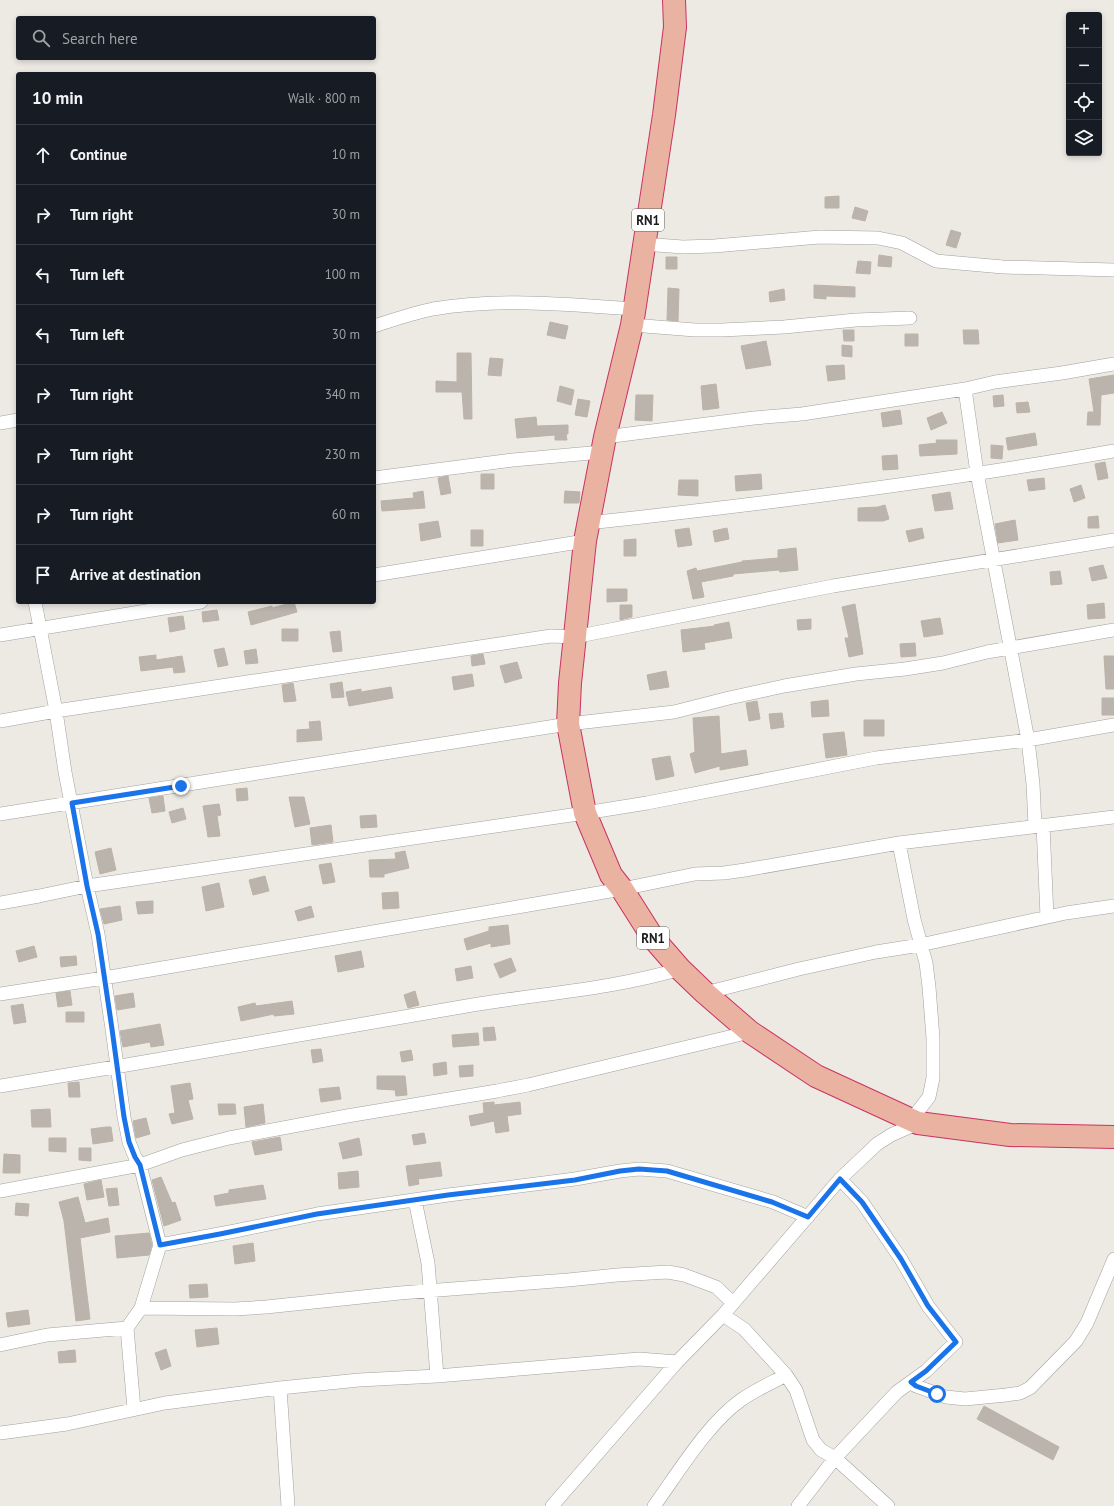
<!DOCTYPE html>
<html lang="en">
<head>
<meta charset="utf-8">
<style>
  body { margin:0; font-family:"PT Sans",sans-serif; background:#20242c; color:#f1f3f6 }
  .controls { position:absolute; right:12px; top:12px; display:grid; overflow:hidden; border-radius:4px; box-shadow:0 2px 6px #0003 }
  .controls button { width:36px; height:36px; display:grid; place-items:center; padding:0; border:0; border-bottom:1px solid #363941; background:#171b24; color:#f1f3f6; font:20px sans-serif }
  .stop { position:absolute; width:12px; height:12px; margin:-9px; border:3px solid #1a73e8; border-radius:50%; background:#fff }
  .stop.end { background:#1a73e8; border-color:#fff; box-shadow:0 1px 4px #0008 }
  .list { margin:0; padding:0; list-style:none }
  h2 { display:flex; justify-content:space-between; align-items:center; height:52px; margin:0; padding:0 16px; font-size:17px }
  h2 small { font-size:13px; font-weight:400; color:#9ea1a6 }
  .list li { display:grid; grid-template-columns:26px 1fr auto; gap:12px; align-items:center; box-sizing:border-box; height:60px; padding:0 16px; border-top:1px solid #363941 }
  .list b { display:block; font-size:15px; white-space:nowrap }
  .list em { font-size:13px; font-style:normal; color:#9ea1a6 }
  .icon { flex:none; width:22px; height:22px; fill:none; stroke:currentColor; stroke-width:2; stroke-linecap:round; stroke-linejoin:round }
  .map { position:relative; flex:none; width:1114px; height:1506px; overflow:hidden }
  .search { position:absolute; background:#171b24; box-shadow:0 2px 6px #0003; left:16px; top:16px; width:360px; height:44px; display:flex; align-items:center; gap:10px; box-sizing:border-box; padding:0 14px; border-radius:4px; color:#9ea1a6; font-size:15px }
  .panel { position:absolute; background:#171b24; box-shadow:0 2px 6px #0003; left:16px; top:72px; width:360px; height:532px; border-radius:4px }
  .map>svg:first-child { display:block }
</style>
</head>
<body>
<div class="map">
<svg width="1114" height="1506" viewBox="0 0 1114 1506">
  <rect width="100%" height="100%" fill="#edeae4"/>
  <path fill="#bab4ad" stroke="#beb2a7" d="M 839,196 L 839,208 L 825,208 L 825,197 Z
    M 855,207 L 868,211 L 865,221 L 852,218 Z
    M 951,230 L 961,233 L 956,248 L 946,245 Z
    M 879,255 L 892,257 L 891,267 L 878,266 Z
    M 666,257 L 677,257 L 677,269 L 666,269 Z
    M 858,261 L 871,262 L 870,274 L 856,273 Z
    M 814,285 L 855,287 L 855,297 L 826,296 L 826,299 L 814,298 Z
    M 668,288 L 679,289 L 678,321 L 667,320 Z
    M 784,289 L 785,300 L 770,302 L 769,292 Z
    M 550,322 L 568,326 L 565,339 L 547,335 Z
    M 843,330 L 854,330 L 854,341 L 844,341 Z
    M 963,330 L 978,330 L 979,344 L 964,344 Z
    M 905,334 L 918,334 L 918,346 L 905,346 Z
    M 766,341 L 771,365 L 746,369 L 741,346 Z
    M 842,345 L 852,346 L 852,357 L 842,356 Z
    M 457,353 L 471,353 L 472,419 L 464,419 L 462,392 L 436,392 L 436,381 L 457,382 Z
    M 490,358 L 503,359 L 501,376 L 488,375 Z
    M 844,365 L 845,379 L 828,381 L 826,366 Z
    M 1114,375 L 1114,393 L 1101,395 L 1100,425 L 1087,425 L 1088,412 L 1094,412 L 1089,379 Z
    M 716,384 L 719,408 L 703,410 L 701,386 Z
    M 560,386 L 574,390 L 571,405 L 557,401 Z
    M 636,395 L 653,395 L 652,421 L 635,420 Z
    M 1003,395 L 1004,406 L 994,407 L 993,396 Z
    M 578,399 L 590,401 L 587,417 L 575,415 Z
    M 1028,402 L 1030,412 L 1017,413 L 1016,403 Z
    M 900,410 L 902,424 L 883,427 L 881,413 Z
    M 942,412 L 947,423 L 931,430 L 927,418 Z
    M 536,417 L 537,426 L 568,425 L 568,434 L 566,434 L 567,440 L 555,440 L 555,435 L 517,438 L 515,419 Z
    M 1035,433 L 1037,445 L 1008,450 L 1006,438 Z
    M 936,440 L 957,440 L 957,454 L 920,456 L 919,445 L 937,443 Z
    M 991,445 L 1003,446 L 1002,459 L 991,458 Z
    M 897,455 L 898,469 L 883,470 L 882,456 Z
    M 1105,462 L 1108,478 L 1098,480 L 1095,464 Z
    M 481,474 L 494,474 L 494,489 L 481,489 Z
    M 761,474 L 762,489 L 736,491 L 735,476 Z
    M 448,476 L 451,493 L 441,495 L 438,478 Z
    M 1044,478 L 1045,489 L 1029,491 L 1027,480 Z
    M 679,480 L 698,480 L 698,496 L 678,495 Z
    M 1081,485 L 1085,498 L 1074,502 L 1070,489 Z
    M 423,491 L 425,508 L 382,511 L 381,501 L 414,498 L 413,493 Z
    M 565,491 L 580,492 L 579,503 L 564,503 Z
    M 950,492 L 953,509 L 935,511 L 932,495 Z
    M 885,505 L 889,519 L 883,521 L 858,521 L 858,508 L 878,507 Z
    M 1098,516 L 1099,528 L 1088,528 L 1088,517 Z
    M 1015,520 L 1018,540 L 998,543 L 995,524 Z
    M 438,521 L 441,537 L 421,541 L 419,524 Z
    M 689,528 L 692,545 L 678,547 L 675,530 Z
    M 727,528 L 729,539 L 715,542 L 713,531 Z
    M 922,528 L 924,538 L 909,542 L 906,531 Z
    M 471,530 L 483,530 L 483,546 L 471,546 Z
    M 636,539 L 636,556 L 624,556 L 624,540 Z
    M 796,548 L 798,570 L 780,572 L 779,570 L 733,574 L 733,576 L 701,582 L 704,597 L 693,599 L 687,571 L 696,568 L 697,571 L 742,562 L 742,561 L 778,558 L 778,550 Z
    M 1103,565 L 1107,578 L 1092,581 L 1089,568 Z
    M 1060,571 L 1062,584 L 1051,585 L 1050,572 Z
    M 607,589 L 627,589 L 627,601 L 607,602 Z
    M 294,602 L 297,612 L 251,625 L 248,612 L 272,606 L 272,608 Z
    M 1104,603 L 1105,618 L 1088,619 L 1087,605 Z
    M 855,604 L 863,654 L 849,657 L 845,638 L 849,638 L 842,607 Z
    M 620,605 L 632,605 L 632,617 L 620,620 Z
    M 217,610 L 219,620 L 203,622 L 202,612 Z
    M 183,616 L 185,629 L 170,632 L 168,618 Z
    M 940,618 L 943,634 L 924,637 L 921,621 Z
    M 811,619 L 811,629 L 798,630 L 797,620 Z
    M 729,622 L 732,638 L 704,643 L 705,649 L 683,652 L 681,630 L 715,626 L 714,625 Z
    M 282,629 L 298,629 L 298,641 L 282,641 Z
    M 340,631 L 342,651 L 333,652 L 330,632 Z
    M 915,643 L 916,656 L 901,657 L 900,644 Z
    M 224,648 L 228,665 L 218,667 L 214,650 Z
    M 256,649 L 258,663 L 246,664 L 244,651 Z
    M 483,654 L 485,664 L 472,666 L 471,656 Z
    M 156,655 L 156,660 L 182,656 L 185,672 L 174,673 L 173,667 L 141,671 L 139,657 Z
    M 1104,656 L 1114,656 L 1114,689 L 1106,689 Z
    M 517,662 L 522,678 L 505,683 L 500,666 Z
    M 666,671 L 669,687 L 650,690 L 647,675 Z
    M 472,674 L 474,686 L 454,690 L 452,677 Z
    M 342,682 L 344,697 L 332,698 L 330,684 Z
    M 293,683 L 296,701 L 284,702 L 282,685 Z
    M 391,687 L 393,698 L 349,706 L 346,692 L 361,689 L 361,692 Z
    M 1102,698 L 1114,698 L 1114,715 L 1102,715 Z
    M 828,700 L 829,716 L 812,717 L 811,702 Z
    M 757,701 L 760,719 L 749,721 L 746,703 Z
    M 782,713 L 784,727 L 771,729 L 769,714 Z
    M 719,716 L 721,754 L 746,750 L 748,765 L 720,770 L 720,766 L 695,773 L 690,754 L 695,752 L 693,718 Z
    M 864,720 L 884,720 L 884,736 L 864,736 Z
    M 320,721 L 322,740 L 297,742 L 297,730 L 310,729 L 309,722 Z
    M 844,732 L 847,755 L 826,758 L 823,734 Z
    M 670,756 L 674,776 L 656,780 L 652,759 Z
    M 247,788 L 248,800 L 237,801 L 236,789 Z
    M 163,796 L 165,811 L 152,813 L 149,798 Z
    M 289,797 L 304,797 L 310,824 L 295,827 Z
    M 219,804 L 221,815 L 217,816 L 220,836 L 208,837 L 203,806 Z
    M 183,808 L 186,819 L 172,823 L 169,812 Z
    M 376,815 L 377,827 L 361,828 L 360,816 Z
    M 331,825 L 333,842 L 312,845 L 310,828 Z
    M 111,848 L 116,870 L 100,874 L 95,852 Z
    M 405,851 L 409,868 L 384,874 L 384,877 L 370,877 L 369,860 L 396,859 L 395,853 Z
    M 331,863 L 335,882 L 323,884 L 319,865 Z
    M 265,876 L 269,891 L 253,895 L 249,880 Z
    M 219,883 L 224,907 L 206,911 L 202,887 Z
    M 398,892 L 399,908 L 383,909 L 382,893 Z
    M 153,901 L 153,913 L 138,914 L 136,902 Z
    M 120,906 L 122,920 L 104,924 L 100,909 Z
    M 311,906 L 314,917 L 298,921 L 295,911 Z
    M 508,925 L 510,944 L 491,947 L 491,943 L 467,950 L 464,939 L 489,931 L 489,927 Z
    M 34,946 L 37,957 L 19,962 L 16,951 Z
    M 361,951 L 364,967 L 338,972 L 335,956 Z
    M 76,956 L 77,965 L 61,967 L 60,957 Z
    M 511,958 L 516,971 L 500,978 L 494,964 Z
    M 471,966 L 473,978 L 457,981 L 455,969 Z
    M 70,991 L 72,1005 L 58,1007 L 56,993 Z
    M 415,991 L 419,1005 L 408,1008 L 404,995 Z
    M 133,993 L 135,1007 L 117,1010 L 115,996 Z
    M 292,1001 L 294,1014 L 274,1016 L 274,1014 L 241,1021 L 238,1007 L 255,1003 L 256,1006 Z
    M 23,1004 L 26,1022 L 14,1024 L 11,1006 Z
    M 66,1012 L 84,1012 L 84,1022 L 66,1022 Z
    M 160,1024 L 164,1045 L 151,1047 L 150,1042 L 123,1047 L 120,1031 Z
    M 494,1027 L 496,1040 L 484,1041 L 483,1028 Z
    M 478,1033 L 479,1045 L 453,1047 L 452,1035 Z
    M 321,1049 L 323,1061 L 313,1063 L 311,1050 Z
    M 411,1050 L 413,1060 L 402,1062 L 400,1052 Z
    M 446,1062 L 447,1074 L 434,1076 L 433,1064 Z
    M 473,1065 L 473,1076 L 460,1077 L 459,1066 Z
    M 377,1076 L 405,1076 L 407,1095 L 396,1096 L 395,1090 L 377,1089 Z
    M 79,1082 L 80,1097 L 69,1097 L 68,1083 Z
    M 190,1083 L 193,1099 L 188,1100 L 193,1119 L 172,1124 L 169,1114 L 175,1113 L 171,1086 Z
    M 339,1087 L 341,1099 L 321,1102 L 319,1089 Z
    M 494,1102 L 494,1105 L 520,1102 L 521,1114 L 507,1116 L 509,1131 L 496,1133 L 494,1121 L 471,1126 L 469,1116 L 484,1113 L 483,1103 Z
    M 218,1104 L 235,1104 L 236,1114 L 219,1115 Z
    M 263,1104 L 265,1123 L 246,1127 L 244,1107 Z
    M 50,1109 L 51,1127 L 32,1127 L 31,1110 Z
    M 146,1118 L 150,1134 L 136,1138 L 133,1121 Z
    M 106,1127 L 111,1127 L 113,1141 L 93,1144 L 91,1129 Z
    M 424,1133 L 426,1143 L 414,1145 L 412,1135 Z
    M 280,1137 L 282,1150 L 255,1155 L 252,1142 Z
    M 49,1138 L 66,1138 L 66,1152 L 49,1151 Z
    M 359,1138 L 362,1155 L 343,1159 L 339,1143 Z
    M 79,1148 L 91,1148 L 91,1161 L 79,1160 Z
    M 4,1154 L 20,1155 L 20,1173 L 3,1173 Z
    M 440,1162 L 442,1176 L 418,1179 L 419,1184 L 409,1186 L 406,1166 Z
    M 358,1171 L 359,1187 L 339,1189 L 338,1173 Z
    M 161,1177 L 172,1203 L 175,1202 L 181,1220 L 164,1226 L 152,1180 Z
    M 101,1180 L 104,1197 L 87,1200 L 84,1184 Z
    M 263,1185 L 266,1199 L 216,1206 L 214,1196 L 229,1193 L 229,1190 Z
    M 117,1188 L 119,1205 L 109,1206 L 106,1189 Z
    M 78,1197 L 85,1223 L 108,1218 L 110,1232 L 80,1238 L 90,1319 L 76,1321 L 64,1221 L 59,1202 Z
    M 16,1203 L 29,1204 L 28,1216 L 15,1215 Z
    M 149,1233 L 152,1245 L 149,1255 L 117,1258 L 115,1236 Z
    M 253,1243 L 255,1261 L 235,1264 L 233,1246 Z
    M 207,1284 L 208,1297 L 190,1298 L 189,1285 Z
    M 28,1310 L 30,1324 L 8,1327 L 6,1313 Z
    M 217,1328 L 219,1344 L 197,1347 L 195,1330 Z
    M 166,1349 L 171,1366 L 161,1370 L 155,1353 Z
    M 75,1350 L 76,1362 L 59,1363 L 58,1352 Z
    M 984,1406 L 1059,1447 L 1053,1460 L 977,1419 Z"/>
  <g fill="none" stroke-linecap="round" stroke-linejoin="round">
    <defs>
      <path id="minor" d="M 643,244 L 683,247 L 714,246 L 820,237 L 878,238 L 902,243 L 936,261 L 1003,267 L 1114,270
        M 632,325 L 695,330 L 722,330 L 784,327 L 856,320 L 910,318
        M 374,326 C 393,320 413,313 433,309 C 499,298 567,304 634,309
        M 965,389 L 977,473 L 1028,740 L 1033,784 L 1035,826
        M 0,423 L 18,420
        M 605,437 L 754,418 L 802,414 L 965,389 L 995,382 L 1062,373 L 1114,364
        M 374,478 L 513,460 L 602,452
        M 588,523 C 764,504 940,482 1114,451
        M 374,575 L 585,541
        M 0,635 L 201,602
        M 0,721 L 56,711 L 551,636 L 574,637 L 833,586 L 1114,540
        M 0,814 L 568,724 L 674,712 L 729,698 L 784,686 L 856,674 L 905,669 L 943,663 L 987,652 L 1114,630
        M 1043,825 L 1047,917
        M 899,843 L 914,919 L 926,963 L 929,987 L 933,1038 L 933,1078 L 929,1097 L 912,1119
        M 0,903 L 39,896 L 87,886 L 585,813 L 647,803 L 876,758 L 1028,740 L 1114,725
        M 705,993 L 799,969 L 876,952 L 920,945 L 1066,913 L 1114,906
        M 0,994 L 104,978 L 622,889 L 695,874 L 724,873 L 745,870 L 899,843 L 1114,817
        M 0,1086 C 154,1061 308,1034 461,1007 C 534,994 609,990 680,969
        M 0,1191 L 140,1165 L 182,1150 L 229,1138 L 347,1116 L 497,1091 L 528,1085 L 750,1032
        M 415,1200 L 428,1263 L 437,1376
        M 160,1245 L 235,1231 L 317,1214 L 448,1195 L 575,1179 L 620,1171 L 639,1169 L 667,1171 L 773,1202 L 808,1217
        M 141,1308 L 235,1309 L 266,1307 L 400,1293 L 568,1280 L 617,1275 L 668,1272 L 684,1275 L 716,1287 L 733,1303
        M 723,1315 L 744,1329 L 786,1375 L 796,1390 L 813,1440 L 821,1450 L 835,1458 L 888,1506
        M 127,1328 L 134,1409
        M 0,1345 L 47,1335 L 127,1328 L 141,1308 L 160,1245 L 140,1165 L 135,1157 L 129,1142 L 124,1117 L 112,1029 L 98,934 L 87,886 L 65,772 L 56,711 L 35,602
        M 911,1382 L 916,1386 L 946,1397 L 965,1399 L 1006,1395 L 1020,1393 L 1030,1388 L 1076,1341 L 1087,1323 L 1114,1259
        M 280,1388 L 288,1506
        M 0,1433 L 67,1424 L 165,1403 L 280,1388 L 359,1380 L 437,1376 L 639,1359 L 677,1362
        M 552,1506 L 677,1362 L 723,1315 L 840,1179 L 877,1144 L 891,1135 L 918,1123
        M 654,1506 C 678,1473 708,1423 741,1400 C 755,1390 771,1383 786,1375
        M 798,1506 L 835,1458 L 880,1410 L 897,1392 L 926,1371 L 956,1342 L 928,1306 L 901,1259 L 862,1202 L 840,1179"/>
      <path id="trunk" d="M 674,0 L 675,27 L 664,115 L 632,325 L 605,437 L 585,541 L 570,683 L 568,724 L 585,813 L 611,875 L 622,889 L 653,938 L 680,969 L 705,993 L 750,1032 L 816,1076 L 918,1123 L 1010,1135 L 1114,1137"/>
    </defs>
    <use href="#minor" stroke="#a1a1a1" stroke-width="14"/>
    <use href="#trunk" stroke="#ca3262" stroke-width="24"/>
    <use href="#minor" stroke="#fff" stroke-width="13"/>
    <use href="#trunk" stroke="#eab2a0" stroke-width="22"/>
  </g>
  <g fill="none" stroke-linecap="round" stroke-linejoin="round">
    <path stroke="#1a73e8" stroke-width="5" d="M 181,786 L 72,803 L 87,886 L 98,934 L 112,1029 L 124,1117 L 129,1142 L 135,1157 L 140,1165 L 160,1245 L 220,1234 L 317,1214 L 448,1195 L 575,1180 L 620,1171 L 639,1169 L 667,1171 L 772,1202 L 808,1217 L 840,1179 L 862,1202 L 901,1259 L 928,1306 L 956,1342 L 926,1371 L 911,1382 L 916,1386 L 937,1394"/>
  </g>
  <g text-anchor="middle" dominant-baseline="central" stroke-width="3" stroke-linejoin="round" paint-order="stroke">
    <g fill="#fff" stroke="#616161" stroke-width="1">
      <rect x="632" y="209" width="32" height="22" rx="3"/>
      <rect x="637" y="927" width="32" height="22" rx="3"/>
    </g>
    <g font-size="13" font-weight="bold" fill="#1d1d1d">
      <text x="648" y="220">RN1</text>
      <text x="653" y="938">RN1</text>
    </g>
  </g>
</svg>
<div class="controls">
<button>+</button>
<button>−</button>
<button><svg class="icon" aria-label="locate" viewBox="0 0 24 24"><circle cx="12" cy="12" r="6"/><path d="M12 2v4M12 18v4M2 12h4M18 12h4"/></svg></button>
<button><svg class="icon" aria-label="layers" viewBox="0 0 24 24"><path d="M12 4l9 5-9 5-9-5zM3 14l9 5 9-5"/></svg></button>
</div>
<div class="stop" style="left:937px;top:1394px"></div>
<div class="stop end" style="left:181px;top:786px"></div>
<div class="search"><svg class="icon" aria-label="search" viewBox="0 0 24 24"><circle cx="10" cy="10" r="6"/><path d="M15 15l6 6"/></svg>Search here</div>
<section class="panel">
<h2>10 min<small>Walk · 800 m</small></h2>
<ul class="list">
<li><svg class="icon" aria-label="ahead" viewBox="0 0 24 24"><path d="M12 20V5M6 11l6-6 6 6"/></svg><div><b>Continue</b></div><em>10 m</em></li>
<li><svg class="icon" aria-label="right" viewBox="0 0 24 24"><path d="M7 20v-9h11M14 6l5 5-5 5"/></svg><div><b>Turn right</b></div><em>30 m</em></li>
<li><svg class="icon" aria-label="left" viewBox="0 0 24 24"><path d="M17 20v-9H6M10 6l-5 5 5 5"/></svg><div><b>Turn left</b></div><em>100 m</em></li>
<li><svg class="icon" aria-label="left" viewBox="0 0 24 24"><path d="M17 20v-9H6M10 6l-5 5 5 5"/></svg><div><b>Turn left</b></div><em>30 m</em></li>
<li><svg class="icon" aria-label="right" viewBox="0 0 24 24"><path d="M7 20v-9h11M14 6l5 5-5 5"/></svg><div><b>Turn right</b></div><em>340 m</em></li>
<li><svg class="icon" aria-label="right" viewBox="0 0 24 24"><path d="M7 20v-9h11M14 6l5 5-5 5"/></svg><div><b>Turn right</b></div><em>230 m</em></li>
<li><svg class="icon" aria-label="right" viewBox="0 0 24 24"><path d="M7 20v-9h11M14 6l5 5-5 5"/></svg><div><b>Turn right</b></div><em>60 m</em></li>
<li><svg class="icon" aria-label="arrive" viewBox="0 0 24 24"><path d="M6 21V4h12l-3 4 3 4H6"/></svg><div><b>Arrive at destination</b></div></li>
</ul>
</section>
</div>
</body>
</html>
